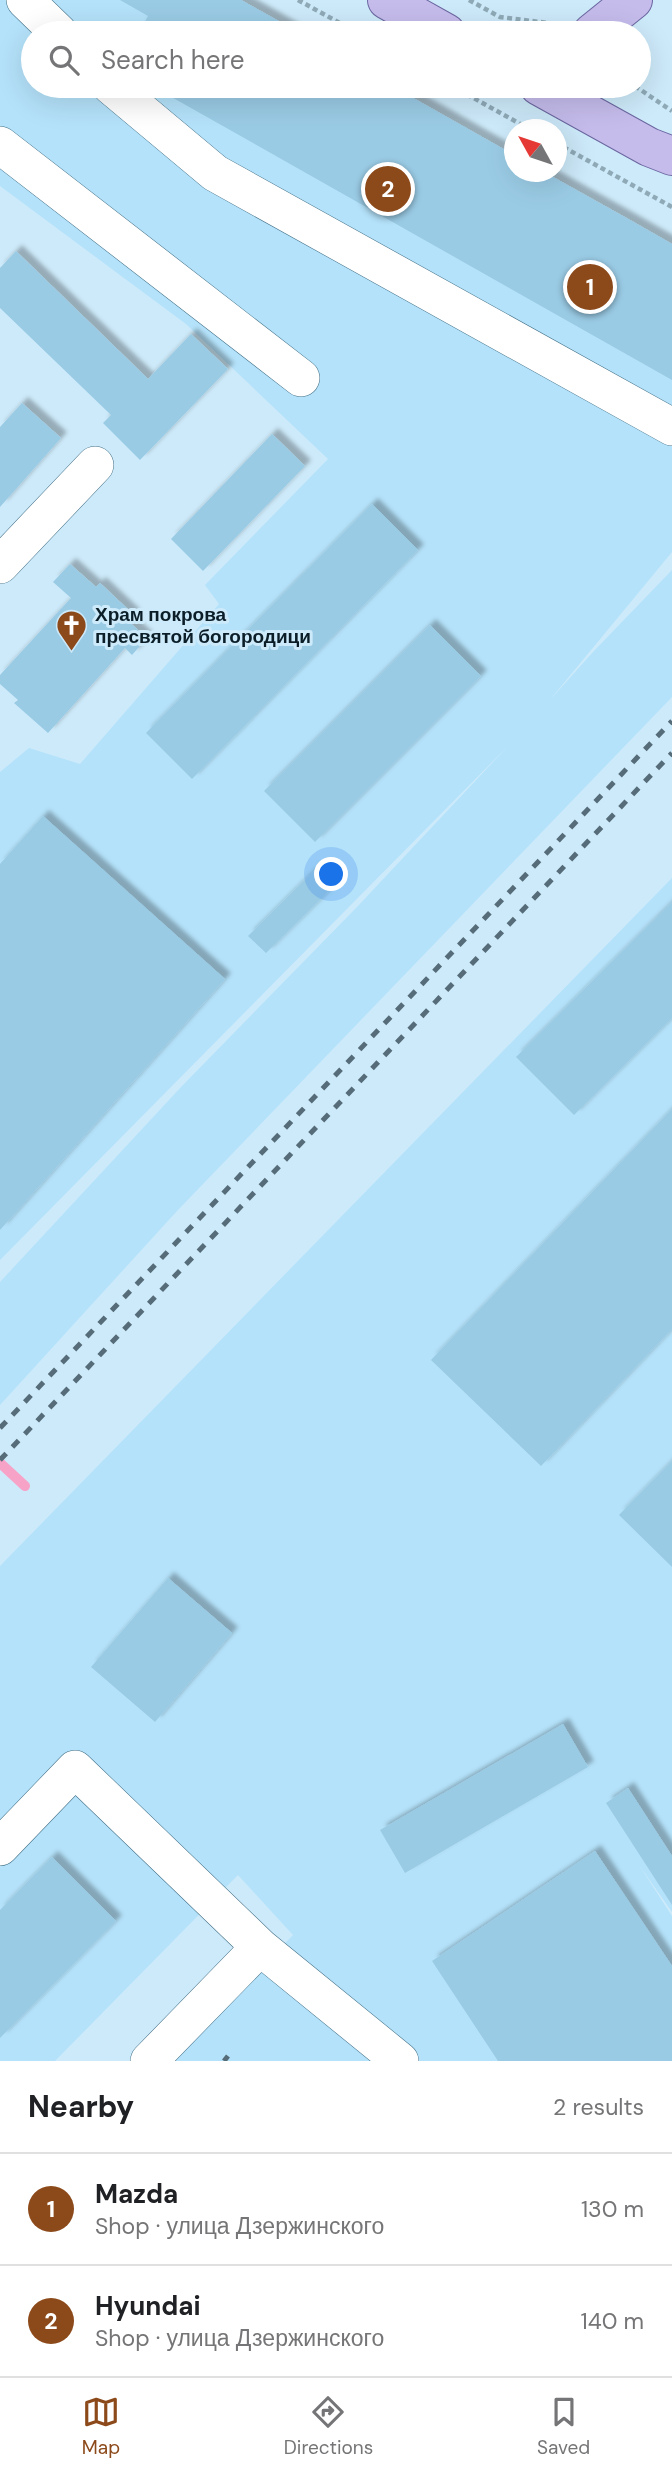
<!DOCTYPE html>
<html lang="en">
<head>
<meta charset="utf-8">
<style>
  body { margin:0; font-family:"DM Sans",sans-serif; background:#f6f6f6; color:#202124 }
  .compass { position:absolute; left:504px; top:119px; width:63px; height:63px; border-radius:50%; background:#fff; box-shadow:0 7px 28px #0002; rotate:310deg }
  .you { position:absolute; left:332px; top:875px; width:24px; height:24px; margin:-18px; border:5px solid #fff; border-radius:50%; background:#1a73e8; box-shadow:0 0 0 10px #1a73e833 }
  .badge { display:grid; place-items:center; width:46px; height:46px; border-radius:50%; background:#8c491a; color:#fff; font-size:23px; font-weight:700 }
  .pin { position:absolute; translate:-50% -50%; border:4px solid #fff; box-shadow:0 2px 7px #0006 }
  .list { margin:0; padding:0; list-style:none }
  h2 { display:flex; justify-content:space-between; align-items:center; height:91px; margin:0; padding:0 28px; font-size:30px }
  h2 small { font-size:23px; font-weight:400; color:#757577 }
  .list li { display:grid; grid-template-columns:46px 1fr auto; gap:21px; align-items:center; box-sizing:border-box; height:112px; padding:0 28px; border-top:2px solid #e0e0e0 }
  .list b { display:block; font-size:26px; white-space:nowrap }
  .list p { margin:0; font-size:23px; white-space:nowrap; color:#757577 }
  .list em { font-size:23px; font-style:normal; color:#757577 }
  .icon { flex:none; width:38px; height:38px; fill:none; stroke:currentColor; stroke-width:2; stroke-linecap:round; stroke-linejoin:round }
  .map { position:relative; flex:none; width:672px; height:2061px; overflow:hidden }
  .search { position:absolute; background:#fff; box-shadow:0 7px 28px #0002; left:21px; right:21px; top:21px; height:77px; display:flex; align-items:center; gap:18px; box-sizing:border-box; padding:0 24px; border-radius:38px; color:#757577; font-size:26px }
  .sheet { height:315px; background:#fff }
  nav { display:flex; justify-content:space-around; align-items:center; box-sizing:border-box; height:98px; border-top:2px solid #e0e0e0; background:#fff; font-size:19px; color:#757577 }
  nav a { display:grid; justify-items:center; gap:4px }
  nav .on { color:#8c491a }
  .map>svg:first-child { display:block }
</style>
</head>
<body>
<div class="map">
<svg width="672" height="2061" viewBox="0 0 672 2061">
  <defs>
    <filter id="shadow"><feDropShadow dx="6" dy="-6" stdDeviation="2" flood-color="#0004"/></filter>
  </defs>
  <rect width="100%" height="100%" fill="#cdeafa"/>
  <path fill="#b4e2fa" d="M 0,0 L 241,0 L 300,33 L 33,33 L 33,86 L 392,86 L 514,155 L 514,172 L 544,172 L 672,244 L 672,552 L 549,701 L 593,652 L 672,570 L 672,697 L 177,1211 L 0,1405 L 0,1282 L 182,1086 L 357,907 L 509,745 L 0,1260 L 0,772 L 29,748 L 80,764 L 219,604 L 205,585 L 328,459 L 186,324 L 0,186 Z
    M 672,878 L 672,1912 L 639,1865 L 672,1916 L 672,2061 L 172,2061 L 293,1935 L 238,1875 L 55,2061 L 0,2061 L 0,1566 Z"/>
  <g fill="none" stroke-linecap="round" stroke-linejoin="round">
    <path stroke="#f7a2c7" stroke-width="10" d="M 0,1463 L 25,1486"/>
  </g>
  <path fill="#9acbe5" filter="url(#shadow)" d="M 120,0 L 241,0 L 300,33 L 139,33 L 148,16 Z
    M 152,86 L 392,86 L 514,155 L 514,172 L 544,172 L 630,220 L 672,244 L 672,380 Z
    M 16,251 L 148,379 L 191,334 L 228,369 L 140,460 L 103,423 L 111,415 L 0,308 L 0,268 Z
    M 22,403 L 61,438 L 0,507 L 0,427 Z
    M 272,434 L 305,466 L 203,571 L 171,539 Z
    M 372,504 L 418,550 L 192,779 L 146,733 Z
    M 70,564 L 96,587 L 100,583 L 134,615 L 128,621 L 147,638 L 132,655 L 125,648 L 48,733 L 14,703 L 18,700 L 0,684 L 0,675 L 71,598 L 53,582 Z
    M 430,625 L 481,676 L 315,842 L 264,791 Z
    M 43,816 L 225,979 L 0,1230 L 0,864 Z
    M 316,869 L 334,886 L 266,953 L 248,936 Z
    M 672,902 L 672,1018 L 574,1115 L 516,1057 Z
    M 672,1109 L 672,1329 L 541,1466 L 431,1360 Z
    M 672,1461 L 672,1567 L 619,1515 Z
    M 168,1578 L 232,1633 L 155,1722 L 91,1667 Z
    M 563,1724 L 588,1767 L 405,1873 L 380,1830 Z
    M 628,1788 L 672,1856 L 672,1905 L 606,1803 Z
    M 595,1851 L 672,1966 L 672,2061 L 498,2061 L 432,1961 Z
    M 52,1857 L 116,1921 L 0,2038 L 0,1910 Z"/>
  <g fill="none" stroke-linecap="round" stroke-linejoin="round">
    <defs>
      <path id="minor" d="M 25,0 L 59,33
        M 111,86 L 215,173 L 672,427
        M 0,145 L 301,378
        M 0,565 L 95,465
        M 0,1847 L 75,1769 L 260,1947 L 400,2061
        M 149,2061 L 260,1947"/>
      <path id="major" d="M 387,0 L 446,33
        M 592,33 L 633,0
        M 539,86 L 649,147 L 672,156"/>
    </defs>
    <use href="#minor" stroke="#416f86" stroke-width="38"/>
    <use href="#major" stroke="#6b67a0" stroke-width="40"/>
    <path stroke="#8fa9b7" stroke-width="4.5" stroke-dasharray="5 3.5" stroke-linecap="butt" d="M 298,0 L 358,33
      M 469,0 L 500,17 L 548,23 L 559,31
      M 452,86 L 531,130
      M 635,86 L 672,111
      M 556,143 L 672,207"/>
    <use href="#minor" stroke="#fff" stroke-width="37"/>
    <use href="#major" stroke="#c5bcec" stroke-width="38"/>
    <path stroke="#566c79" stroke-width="5" stroke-dasharray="9 9" stroke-linecap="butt" d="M 0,1428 L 672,721
      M 0,1460 L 672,753
      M 224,2061 L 228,2056"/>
  </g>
  <defs>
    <symbol id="church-pin" viewBox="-11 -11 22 30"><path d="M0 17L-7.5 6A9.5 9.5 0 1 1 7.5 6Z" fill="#8c491a" stroke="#cdeafa"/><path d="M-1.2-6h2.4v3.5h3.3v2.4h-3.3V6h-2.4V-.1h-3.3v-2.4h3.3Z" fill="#fff"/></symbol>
  </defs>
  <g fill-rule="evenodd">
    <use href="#church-pin" x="54" y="608" width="35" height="47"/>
  </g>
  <g text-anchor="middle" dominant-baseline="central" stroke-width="6" stroke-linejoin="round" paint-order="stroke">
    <g font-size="19" font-weight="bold" fill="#0b1e28" stroke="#cdeafa" text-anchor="start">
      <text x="95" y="614">Храм покрова<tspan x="95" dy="22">пресвятой богородици</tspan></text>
    </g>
  </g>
</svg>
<svg class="compass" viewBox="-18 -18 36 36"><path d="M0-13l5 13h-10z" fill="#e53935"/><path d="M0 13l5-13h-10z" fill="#757577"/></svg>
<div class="you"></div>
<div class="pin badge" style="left:590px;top:287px">1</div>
<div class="pin badge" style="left:388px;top:189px">2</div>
<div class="search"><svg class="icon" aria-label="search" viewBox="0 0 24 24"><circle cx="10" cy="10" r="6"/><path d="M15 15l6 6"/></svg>Search here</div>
</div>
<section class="sheet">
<h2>Nearby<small>2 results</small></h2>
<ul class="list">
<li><span class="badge">1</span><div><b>Mazda</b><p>Shop · улица Дзержинского</p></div><em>130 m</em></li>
<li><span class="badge">2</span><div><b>Hyundai</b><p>Shop · улица Дзержинского</p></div><em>140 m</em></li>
</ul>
</section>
<nav>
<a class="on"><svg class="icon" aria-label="map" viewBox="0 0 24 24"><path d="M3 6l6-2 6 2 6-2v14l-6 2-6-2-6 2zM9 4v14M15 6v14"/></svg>Map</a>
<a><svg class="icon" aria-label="directions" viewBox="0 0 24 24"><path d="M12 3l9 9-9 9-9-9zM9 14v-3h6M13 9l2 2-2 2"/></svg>Directions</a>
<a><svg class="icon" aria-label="saved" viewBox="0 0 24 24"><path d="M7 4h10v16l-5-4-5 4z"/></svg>Saved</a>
</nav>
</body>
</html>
